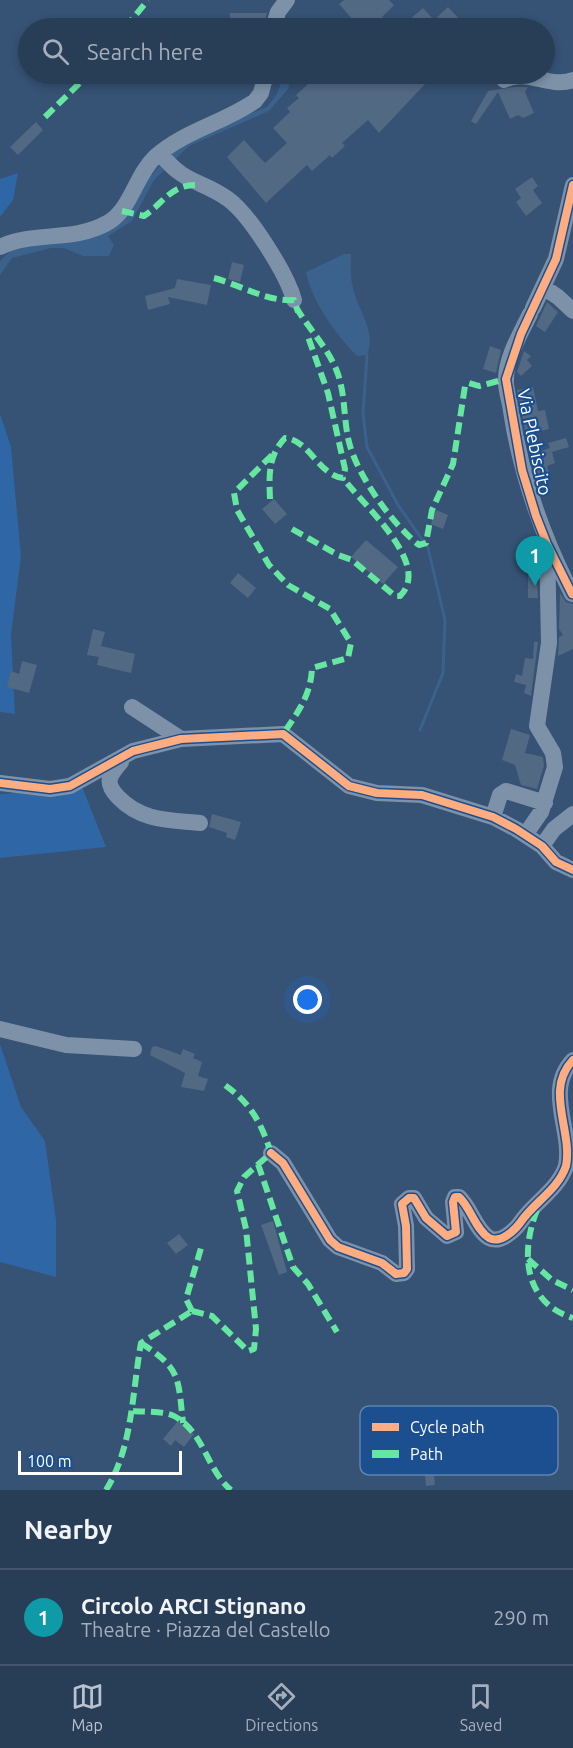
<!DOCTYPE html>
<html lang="en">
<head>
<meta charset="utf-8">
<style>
  body { margin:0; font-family:Ubuntu,sans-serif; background:#344961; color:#f1f3f6 }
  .scale { position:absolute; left:18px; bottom:15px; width:164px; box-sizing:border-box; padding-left:6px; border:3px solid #fff; border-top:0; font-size:16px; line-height:21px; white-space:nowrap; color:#fff; -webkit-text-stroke:4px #1b4f8f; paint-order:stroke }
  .you { position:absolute; left:308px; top:1000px; width:21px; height:21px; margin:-15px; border:4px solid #fff; border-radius:50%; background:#1a73e8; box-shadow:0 0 0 9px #1a73e833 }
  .badge { display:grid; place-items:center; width:39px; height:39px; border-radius:50%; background:#b9c2ce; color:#fff; font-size:20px; font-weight:700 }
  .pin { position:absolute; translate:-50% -50px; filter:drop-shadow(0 2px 3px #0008) }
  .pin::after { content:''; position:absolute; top:32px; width:21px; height:18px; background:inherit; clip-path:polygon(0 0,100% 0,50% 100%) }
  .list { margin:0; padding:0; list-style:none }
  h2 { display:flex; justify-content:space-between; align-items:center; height:78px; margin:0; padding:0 24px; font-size:26px }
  h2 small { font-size:20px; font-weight:400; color:#a5aeba }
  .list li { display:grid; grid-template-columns:39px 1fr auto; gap:18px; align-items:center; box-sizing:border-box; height:96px; padding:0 24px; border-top:2px solid #44576d }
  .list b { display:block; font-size:22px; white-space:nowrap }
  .list p { margin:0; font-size:20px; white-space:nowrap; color:#a5aeba }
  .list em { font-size:20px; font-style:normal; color:#a5aeba }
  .icon { flex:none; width:33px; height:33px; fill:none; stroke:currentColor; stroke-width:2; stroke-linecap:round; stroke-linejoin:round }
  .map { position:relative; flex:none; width:573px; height:1490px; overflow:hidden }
  .search { position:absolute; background:#283e57; box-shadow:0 3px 9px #0003; left:18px; right:18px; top:18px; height:66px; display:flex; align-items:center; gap:15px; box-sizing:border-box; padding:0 21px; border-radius:33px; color:#a5aeba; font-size:22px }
  .sheet { height:174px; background:#283e57 }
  nav { display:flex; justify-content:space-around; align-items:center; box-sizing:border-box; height:84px; border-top:2px solid #44576d; background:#283e57; font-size:16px; color:#a5aeba }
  nav a { display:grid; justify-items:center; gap:3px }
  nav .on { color:#b9c2ce }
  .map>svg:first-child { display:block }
</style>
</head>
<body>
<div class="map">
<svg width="573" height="1490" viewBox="0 0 573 1490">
  <rect width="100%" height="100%" fill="#365274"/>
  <path fill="#2f66a5" d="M 18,173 L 13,200 L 0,217 L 0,179 Z
    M 0,414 L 11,447 L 21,556 L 11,635 L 15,714 L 0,712 Z
    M 83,789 L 106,847 L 0,858 L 0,794 Z
    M 0,1044 L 21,1107 L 45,1141 L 56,1220 L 56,1277 L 0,1262 Z"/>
  <path fill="#3b618d" d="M 284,74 L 292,74 L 288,89 L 269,111 L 189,146 L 154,180 L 132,221 L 108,236 L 114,245 L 109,256 L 83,256 L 64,248 L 51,248 L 12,258 L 0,275 L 0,261 L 10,251 L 117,226 L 131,211 L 147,180 L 172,152 L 208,130 L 267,107 L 277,94 Z
    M 344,254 L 351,254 C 351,265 350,277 353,288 C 358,311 377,331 367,355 L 357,356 C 336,335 312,302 306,272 Z"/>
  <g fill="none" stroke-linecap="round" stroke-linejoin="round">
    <path stroke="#3b618d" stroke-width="3" d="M 367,355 L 363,414 L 367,447 L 398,505 L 428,548 L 445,620 L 443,673 L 420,730"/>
  </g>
  <path fill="#526984" d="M 344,0 L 389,0 L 394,5 L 382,17 L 392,28 L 345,28 L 354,21 L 339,4 Z
    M 448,7 L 464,24 L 459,28 L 400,28 L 423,8 L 434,20 Z
    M 230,13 L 267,13 L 263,28 L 230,28 Z
    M 319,74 L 419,74 L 427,82 L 379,133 L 368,120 L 342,143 L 345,146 L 332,158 L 330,155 L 312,171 L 307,165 L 266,203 L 227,157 L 244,140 L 265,163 L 287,143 L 273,128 L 290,112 L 287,108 L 299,98 L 296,95 Z
    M 515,87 L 528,87 L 525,92 L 534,113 L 523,118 L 518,115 L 510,119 L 498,92 L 476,124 L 471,121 L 488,91 Z
    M 36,122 L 43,130 L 18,155 L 10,147 Z
    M 532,177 L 538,186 L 533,190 L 542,203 L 526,216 L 516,202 L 521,198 L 515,189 Z
    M 232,262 L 244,265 L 240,282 L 228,279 Z
    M 177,279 L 211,285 L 207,305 L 168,297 L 170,304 L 148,310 L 145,296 L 175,288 Z
    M 547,302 L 558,312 L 545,332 L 536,326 Z
    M 490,346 L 501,350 L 496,373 L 483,369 Z
    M 524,351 L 531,356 L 527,360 L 532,366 L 521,376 L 517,372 Z
    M 533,387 L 538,411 L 545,410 L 549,429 L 526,435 L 517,390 Z
    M 566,438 L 569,447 L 552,452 L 555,463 L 547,466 L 550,476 L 537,480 L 534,460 L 544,458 L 541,451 L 550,448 L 548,443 Z
    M 274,499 L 287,514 L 275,524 L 262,509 Z
    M 436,510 L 448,515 L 443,529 L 431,524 Z
    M 366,540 L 398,567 L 383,584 L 351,557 Z
    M 238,573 L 256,588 L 248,598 L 230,583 Z
    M 528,575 L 537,575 L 538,598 L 528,598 Z
    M 560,593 L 566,602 L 573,604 L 573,649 L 558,656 L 559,637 L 563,635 L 559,629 Z
    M 93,629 L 105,632 L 101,646 L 135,654 L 131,673 L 97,665 L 99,657 L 87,655 Z
    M 534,642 L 538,642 L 531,696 L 524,693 L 526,685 L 514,682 L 516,674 L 522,676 L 525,658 L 533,659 Z
    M 22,661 L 37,665 L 29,693 L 7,687 L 11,671 L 19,674 Z
    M 511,729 L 530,735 L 525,753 L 543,757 L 544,766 L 537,789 L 521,785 L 515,765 L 502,760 Z
    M 212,814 L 241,822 L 235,840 L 226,837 L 227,833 L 209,827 Z
    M 156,1046 L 181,1055 L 183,1049 L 195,1054 L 193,1058 L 202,1062 L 198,1076 L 208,1079 L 204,1091 L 181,1087 L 185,1073 L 150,1055 L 152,1047 Z
    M 273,1221 L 287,1272 L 279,1275 L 261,1225 Z
    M 179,1234 L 188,1245 L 176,1254 L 167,1243 Z
    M 178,1421 L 194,1434 L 184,1447 L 175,1440 L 171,1446 L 163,1439 Z
    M 433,1465 L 435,1485 L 426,1486 L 424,1466 Z"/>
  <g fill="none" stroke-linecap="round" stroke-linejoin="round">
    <path stroke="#7d92a8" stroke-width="16" d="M 273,28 L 278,12 L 287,0
      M 504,80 C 526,68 551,89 573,80
      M 160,153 C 185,185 200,179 228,199 C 250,215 287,274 294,300
      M 0,247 C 33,231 74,242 107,223 C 131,210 135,176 155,157 C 184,131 223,123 255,101 L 261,93 L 266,74
      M 543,287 L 558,297 L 573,311
      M 533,308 L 556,259 L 573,185
      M 530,314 C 521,333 506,357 506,379 C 505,389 510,401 511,411 C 521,477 542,535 572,594
      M 132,707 L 181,739
      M 121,762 C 109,776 104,782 118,797 C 141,821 168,820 200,823
      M 0,783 L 50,789 L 70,786 L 133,751 L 181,739 L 283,734 L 349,786 L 377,793 L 422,795 L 493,817 L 516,829 L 542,846 L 556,862 L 573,870
      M 493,817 L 500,795 L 506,791 L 545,803
      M 525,835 L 541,812 L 555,767 L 553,753 L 537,726 L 549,643 L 547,544
      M 542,846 L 554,829 L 573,814
      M 0,1029 L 66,1045 L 134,1049
      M 271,1153 L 283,1163 L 330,1240 L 338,1247 L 382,1263 L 396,1274 L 404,1273 L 407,1269 L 406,1226 L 402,1204 L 409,1198 L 414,1198 L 426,1218 L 447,1236 L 456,1232 L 453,1202 L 455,1197 L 459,1197 C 471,1208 475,1229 489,1238 C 500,1244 514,1231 520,1223 C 533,1203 558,1190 566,1166 C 573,1131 544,1090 573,1060"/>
    <path stroke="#66e7a1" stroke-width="6" stroke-dasharray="12 6" stroke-linecap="butt" d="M 125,28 L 148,0
      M 45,117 L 89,74
      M 122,211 L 144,216 C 165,202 171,183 201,185
      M 214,278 C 240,285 268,302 294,300 L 298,312
      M 296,307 C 308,328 327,347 336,369 C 346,393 343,418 349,442 C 357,475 392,524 419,545 L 426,543 L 432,510 L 453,464 L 465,386 L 469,383 L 479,386 L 506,379
      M 272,455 L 234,493 L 237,510 L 269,565 L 288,585 L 330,609 L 351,643 L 348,658 L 312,668 C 311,695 298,712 283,734
      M 270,499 C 269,475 268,456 285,438 C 310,440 318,475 343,478 L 345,469 L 328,393 L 307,334
      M 292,529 L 338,555 L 352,560 L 395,596 L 400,596 C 433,564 361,503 343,478
      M 258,1164 L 293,1267 L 308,1284 L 337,1332
      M 537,1210 C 520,1253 524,1303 573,1318
      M 528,1259 L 552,1280 L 573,1290
      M 192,1311 L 212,1316 L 248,1351 L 254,1349 L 256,1329 L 246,1229 L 237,1191 L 244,1177 L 271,1153 C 261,1122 250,1102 222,1083
      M 192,1311 L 186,1299 L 201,1248
      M 141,1343 C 181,1369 178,1377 183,1423
      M 133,1411 C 144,1412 165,1411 174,1416 C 205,1433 206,1469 231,1490
      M 106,1490 C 133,1447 132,1392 141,1343 L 192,1311"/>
    <defs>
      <path id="cycleway" d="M 572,594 L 547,544 L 536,516 L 522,470 L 506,379 L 521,334 L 556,259 L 573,185
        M 0,783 L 50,789 L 70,786 L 133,751 L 181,739 L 283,734 L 349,786 L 377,793 L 422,795 L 493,817 L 516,829 L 542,846 L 556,862 L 573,870
        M 271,1153 L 283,1163 L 330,1240 L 338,1247 L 382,1263 L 396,1274 L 404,1273 L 407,1269 L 406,1226 L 402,1204 L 409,1198 L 414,1198 L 426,1218 L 447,1236 L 456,1232 L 453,1202 L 455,1197 L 459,1197 C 471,1208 475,1229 489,1238 C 500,1244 514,1231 520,1223 C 533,1203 558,1190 566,1166 C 573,1131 544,1090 573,1060"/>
    </defs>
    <use href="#cycleway" stroke="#1b4f8f" stroke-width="11"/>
    <use href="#cycleway" stroke="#ffac80" stroke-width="8"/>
  </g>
  <g text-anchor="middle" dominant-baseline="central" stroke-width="4.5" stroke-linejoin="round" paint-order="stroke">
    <g font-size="18" fill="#fff" stroke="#1b4f8f">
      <text transform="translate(535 442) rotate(78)">Via Plebiscito</text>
    </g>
  </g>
  <rect x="360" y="1406" width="198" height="69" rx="9" fill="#1b4f8f" stroke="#5f84b1" stroke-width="1.5"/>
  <rect x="372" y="1423" width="27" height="8" fill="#ffac80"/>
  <rect x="372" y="1450" width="27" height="8" fill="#66e7a1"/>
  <g font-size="16" fill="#fff">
    <text x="410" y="1433">Cycle path</text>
    <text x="410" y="1460">Path</text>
  </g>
</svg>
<div class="scale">100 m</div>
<div class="you"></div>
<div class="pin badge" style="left:535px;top:586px;background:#0f9aa8">1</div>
<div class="search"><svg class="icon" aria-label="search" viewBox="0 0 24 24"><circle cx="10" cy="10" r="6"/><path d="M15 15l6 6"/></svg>Search here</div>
</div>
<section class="sheet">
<h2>Nearby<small></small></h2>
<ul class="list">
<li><span class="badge" style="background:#0f9aa8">1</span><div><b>Circolo ARCI Stignano</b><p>Theatre · Piazza del Castello</p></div><em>290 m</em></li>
</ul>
</section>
<nav>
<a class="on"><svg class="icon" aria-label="map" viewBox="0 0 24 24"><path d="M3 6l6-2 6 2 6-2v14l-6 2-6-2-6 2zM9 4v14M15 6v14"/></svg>Map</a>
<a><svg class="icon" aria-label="directions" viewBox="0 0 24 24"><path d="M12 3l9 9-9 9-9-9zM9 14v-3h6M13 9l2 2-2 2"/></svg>Directions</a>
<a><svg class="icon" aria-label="saved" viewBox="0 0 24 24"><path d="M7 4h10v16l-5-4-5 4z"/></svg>Saved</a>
</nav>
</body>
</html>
